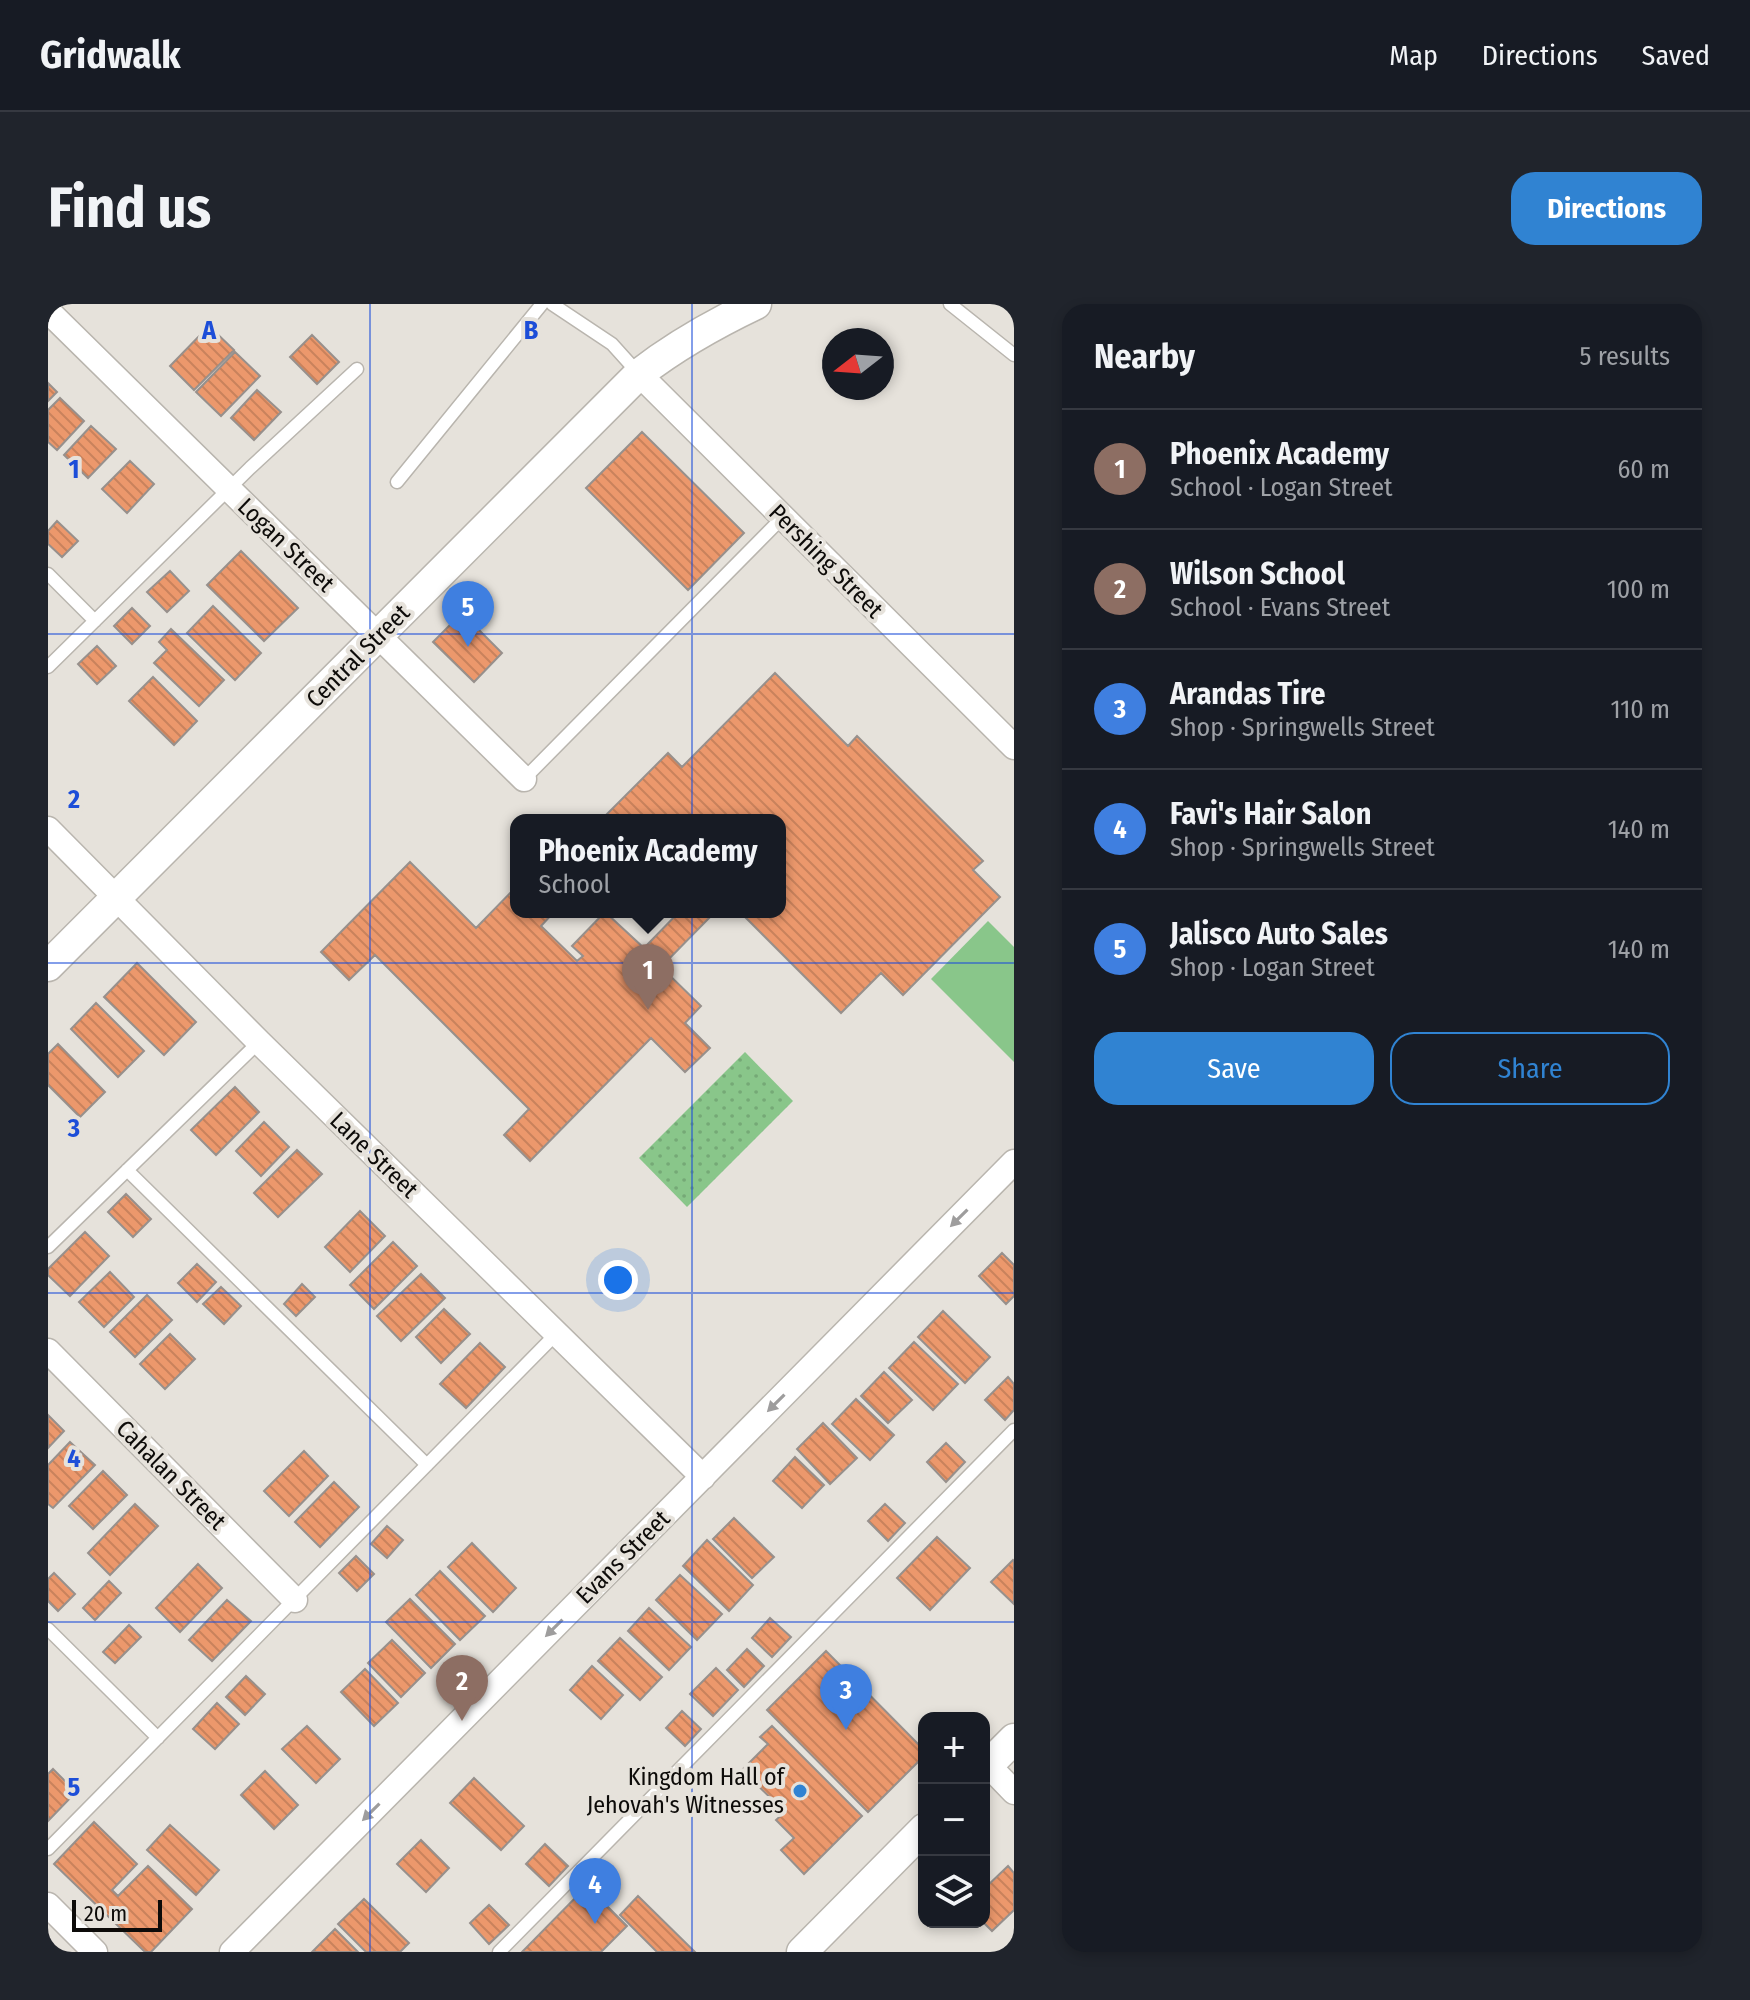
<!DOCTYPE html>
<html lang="en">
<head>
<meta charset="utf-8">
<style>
  body { margin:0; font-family:"Fira Sans Condensed",sans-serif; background:#20242c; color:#f1f3f6 }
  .controls { position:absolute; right:24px; bottom:24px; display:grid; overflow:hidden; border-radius:16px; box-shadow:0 4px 12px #0003 }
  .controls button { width:72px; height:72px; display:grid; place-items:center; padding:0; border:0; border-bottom:2px solid #363941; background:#171b24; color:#f1f3f6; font:40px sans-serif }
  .compass { position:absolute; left:774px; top:24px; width:72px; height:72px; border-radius:50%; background:#171b24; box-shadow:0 4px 12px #0003; rotate:253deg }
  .scale { position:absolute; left:24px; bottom:20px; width:90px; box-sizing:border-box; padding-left:8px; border:4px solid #0d0b09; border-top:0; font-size:22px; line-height:28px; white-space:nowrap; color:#0d0b09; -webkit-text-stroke:6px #e6e2db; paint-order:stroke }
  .you { position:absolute; left:570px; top:976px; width:28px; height:28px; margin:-20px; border:6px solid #fff; border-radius:50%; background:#1a73e8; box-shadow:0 0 0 12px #1a73e833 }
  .badge { display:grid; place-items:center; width:52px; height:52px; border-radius:50%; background:#3083d2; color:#fff; font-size:26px; font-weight:700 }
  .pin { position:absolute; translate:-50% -66px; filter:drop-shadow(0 2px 4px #0008) }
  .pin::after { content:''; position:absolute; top:42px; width:28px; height:24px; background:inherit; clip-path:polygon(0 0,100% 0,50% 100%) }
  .popup { position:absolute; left:462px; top:510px; width:276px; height:104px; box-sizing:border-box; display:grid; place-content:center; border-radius:16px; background:#171b24; filter:drop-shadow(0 2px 6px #0005); font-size:26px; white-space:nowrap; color:#9ea1a6 }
  .popup b { font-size:30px; color:#f1f3f6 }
  .popup::after { content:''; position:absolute; left:50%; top:100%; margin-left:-16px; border:16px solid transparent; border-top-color:#171b24 }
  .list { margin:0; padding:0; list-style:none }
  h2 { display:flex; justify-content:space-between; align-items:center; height:104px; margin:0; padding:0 32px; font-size:34px }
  h2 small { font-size:26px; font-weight:400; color:#9ea1a6 }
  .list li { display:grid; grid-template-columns:52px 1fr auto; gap:24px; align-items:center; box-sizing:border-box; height:120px; padding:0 32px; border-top:2px solid #363941 }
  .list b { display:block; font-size:30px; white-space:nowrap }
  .list p { margin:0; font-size:26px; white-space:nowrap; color:#9ea1a6 }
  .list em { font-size:26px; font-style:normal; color:#9ea1a6 }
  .actions { display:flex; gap:16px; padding:24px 32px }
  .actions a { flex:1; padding:18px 0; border:2px solid #3083d2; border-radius:24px; text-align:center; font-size:28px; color:#3083d2 }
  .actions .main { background:#3083d2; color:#fff }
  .icon { flex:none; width:44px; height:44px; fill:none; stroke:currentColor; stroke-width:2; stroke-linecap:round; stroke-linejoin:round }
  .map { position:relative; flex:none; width:966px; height:1648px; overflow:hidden; border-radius:24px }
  header { display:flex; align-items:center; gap:48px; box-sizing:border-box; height:112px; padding:0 40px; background:#171b24; border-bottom:2px solid #363941 }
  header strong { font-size:38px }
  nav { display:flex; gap:44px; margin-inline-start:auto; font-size:28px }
  .intro { display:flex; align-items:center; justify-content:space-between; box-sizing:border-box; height:192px; padding:0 48px }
  h1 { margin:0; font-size:56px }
  .button { padding:20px 36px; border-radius:24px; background:#3083d2; color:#fff; font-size:28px; font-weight:700 }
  main { display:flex; gap:48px; padding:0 48px }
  aside { flex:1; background:#171b24; border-radius:24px; box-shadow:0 4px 12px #0003 }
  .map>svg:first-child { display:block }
</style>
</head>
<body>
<header>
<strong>Gridwalk</strong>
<nav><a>Map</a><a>Directions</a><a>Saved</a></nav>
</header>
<div class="intro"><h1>Find us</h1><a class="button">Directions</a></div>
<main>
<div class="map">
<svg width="966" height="1648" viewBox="0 0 966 1648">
  <defs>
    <pattern id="grass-dots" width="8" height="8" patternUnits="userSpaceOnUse" patternTransform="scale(2)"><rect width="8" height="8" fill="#89c68a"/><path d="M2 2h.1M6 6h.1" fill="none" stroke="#75a976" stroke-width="1.8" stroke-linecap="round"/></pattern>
    <pattern id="building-back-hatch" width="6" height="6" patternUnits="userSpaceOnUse" patternTransform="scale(2)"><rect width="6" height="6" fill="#ec986c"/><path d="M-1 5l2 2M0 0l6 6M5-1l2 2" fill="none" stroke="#c9825c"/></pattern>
  </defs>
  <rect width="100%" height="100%" fill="#e6e2db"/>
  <path fill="url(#grass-dots)" d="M 697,748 L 745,797 L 639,903 L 591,854 Z"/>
  <path fill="#89c68a" d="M 940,617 L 966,643 L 966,758 L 883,675 Z"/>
  <path fill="url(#building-back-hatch)" stroke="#97908c" stroke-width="2" d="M 161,22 L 186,46 L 146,86 L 122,62 Z
    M 264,31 L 291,58 L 269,80 L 242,53 Z
    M 187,48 L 212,72 L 173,112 L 148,88 Z
    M 0,79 L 9,88 L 0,97 Z
    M 209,86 L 233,108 L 206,136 L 183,114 Z
    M 12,94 L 36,117 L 9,146 L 0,138 L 0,106 Z
    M 43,122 L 68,145 L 40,174 L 16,151 Z
    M 594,128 L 696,229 L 640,286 L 538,184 Z
    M 82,157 L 106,180 L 79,209 L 54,185 Z
    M 9,217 L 30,237 L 14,253 L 0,240 L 0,227 Z
    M 193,247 L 250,304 L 216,337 L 159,281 Z
    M 122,267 L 141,287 L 119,308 L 99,288 Z
    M 165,302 L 213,349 L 187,376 L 139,329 Z
    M 84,304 L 102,322 L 84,340 L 66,322 Z
    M 414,309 L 454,349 L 426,378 L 385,338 Z
    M 123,325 L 176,376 L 151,402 L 106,359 L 119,346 L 111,338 Z
    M 49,342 L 68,362 L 49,380 L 30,360 Z
    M 727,369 L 800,442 L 809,432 L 935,557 L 925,566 L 952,593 L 855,691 L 833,669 L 793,709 L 692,608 L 732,608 L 732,516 L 565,516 L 559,510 L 620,449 L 634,463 Z
    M 105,373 L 149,417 L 126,441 L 81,397 Z
    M 362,558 L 428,624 L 468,583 L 468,608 L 506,608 L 493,622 L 529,657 L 535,652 L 524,642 L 557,608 L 596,644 L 631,608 L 667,608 L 613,663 L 653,702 L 637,719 L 662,744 L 637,768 L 603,734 L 482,857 L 456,831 L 481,805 L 327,651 L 301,676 L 273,648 Z
    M 89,659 L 148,718 L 116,751 L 56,693 Z
    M 48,699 L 96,747 L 70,773 L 23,725 Z
    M 10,740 L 57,788 L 32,813 L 0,781 L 0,750 Z
    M 187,783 L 211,808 L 168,851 L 143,826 Z
    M 216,818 L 241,843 L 213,872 L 188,847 Z
    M 249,846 L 274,870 L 230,913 L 206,889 Z
    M 78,890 L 103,915 L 85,933 L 60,908 Z
    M 312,907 L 337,932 L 302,968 L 277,943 Z
    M 37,928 L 61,952 L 22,992 L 0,971 L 0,965 Z
    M 345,938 L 369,962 L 326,1005 L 302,981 Z
    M 954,949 L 966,961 L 966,992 L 958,1000 L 931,972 Z
    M 149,960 L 168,978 L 149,998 L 130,979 Z
    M 62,968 L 86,993 L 56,1023 L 31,998 Z
    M 373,970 L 397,994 L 353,1037 L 329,1012 Z
    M 254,980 L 267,993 L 248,1012 L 236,1000 Z
    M 173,983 L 193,1002 L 176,1020 L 155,1000 Z
    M 99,991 L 124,1016 L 87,1053 L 62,1028 Z
    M 396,1005 L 422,1030 L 393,1059 L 368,1033 Z
    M 895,1007 L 942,1053 L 917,1079 L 870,1033 Z
    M 122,1030 L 147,1055 L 117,1085 L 92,1060 Z
    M 866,1038 L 910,1080 L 885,1106 L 841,1064 Z
    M 432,1039 L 457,1063 L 418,1104 L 392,1080 Z
    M 836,1068 L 864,1096 L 840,1119 L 813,1092 Z
    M 960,1073 L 966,1080 L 966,1106 L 957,1116 L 937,1096 Z
    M 808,1095 L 846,1131 L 822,1156 L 784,1120 Z
    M 0,1111 L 16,1127 L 0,1144 Z
    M 775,1119 L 809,1154 L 782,1180 L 749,1145 Z
    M 22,1138 L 47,1161 L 5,1204 L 0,1200 L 0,1161 Z
    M 898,1139 L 917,1158 L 898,1178 L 879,1158 Z
    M 256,1147 L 280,1172 L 241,1212 L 216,1187 Z
    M 747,1153 L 776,1181 L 754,1204 L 725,1177 Z
    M 55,1167 L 79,1191 L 45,1225 L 21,1202 Z
    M 286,1178 L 311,1203 L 272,1243 L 247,1218 Z
    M 87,1200 L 110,1222 L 62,1271 L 40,1249 Z
    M 837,1200 L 857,1219 L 840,1237 L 820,1217 Z
    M 686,1214 L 726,1253 L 704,1274 L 665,1235 Z
    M 339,1222 L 355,1236 L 339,1254 L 323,1240 Z
    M 889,1233 L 922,1264 L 882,1306 L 849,1274 Z
    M 659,1236 L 705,1281 L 681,1307 L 635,1262 Z
    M 424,1239 L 468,1284 L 445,1308 L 400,1263 Z
    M 308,1252 L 326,1270 L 309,1287 L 291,1269 Z
    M 965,1256 L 966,1257 L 966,1300 L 943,1278 Z
    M 150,1260 L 174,1284 L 132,1328 L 108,1304 Z
    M 392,1267 L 437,1312 L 412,1336 L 368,1291 Z
    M 6,1269 L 27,1290 L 10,1307 L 0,1297 L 0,1275 Z
    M 632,1271 L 674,1310 L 649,1336 L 608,1296 Z
    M 61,1277 L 73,1289 L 47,1316 L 35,1304 Z
    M 362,1295 L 407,1340 L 383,1364 L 338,1318 Z
    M 179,1296 L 203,1317 L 164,1357 L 141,1336 Z
    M 601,1304 L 643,1343 L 621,1366 L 580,1327 Z
    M 722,1314 L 743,1333 L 724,1353 L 704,1334 Z
    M 81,1321 L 93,1333 L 67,1359 L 55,1348 Z
    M 572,1334 L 614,1373 L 592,1396 L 550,1357 Z
    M 344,1336 L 377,1369 L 353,1393 L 320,1359 Z
    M 699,1345 L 716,1362 L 696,1383 L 679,1366 Z
    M 778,1347 L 876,1446 L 876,1452 L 820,1508 L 719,1406 Z
    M 544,1362 L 575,1391 L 553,1415 L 522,1386 Z
    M 668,1364 L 690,1386 L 665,1412 L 642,1390 Z
    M 317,1365 L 350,1399 L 326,1422 L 293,1388 Z
    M 198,1372 L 217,1390 L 197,1411 L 178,1393 Z
    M 169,1399 L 191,1420 L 167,1445 L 145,1425 Z
    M 634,1407 L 653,1425 L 637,1442 L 618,1424 Z
    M 259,1422 L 292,1455 L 268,1479 L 234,1445 Z
    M 724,1422 L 814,1512 L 756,1570 L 733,1546 L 746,1534 L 728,1516 L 737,1508 L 694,1466 L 720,1440 L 712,1433 Z
    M 5,1465 L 28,1488 L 0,1517 L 0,1470 Z
    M 217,1467 L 250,1501 L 226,1525 L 193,1491 Z
    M 426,1474 L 476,1522 L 453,1546 L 402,1499 Z
    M 46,1518 L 89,1560 L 64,1586 L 70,1592 L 100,1562 L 144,1605 L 103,1648 L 97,1648 L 6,1560 Z
    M 122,1521 L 171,1566 L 148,1591 L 99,1546 Z
    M 373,1536 L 401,1564 L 378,1588 L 349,1560 Z
    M 497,1540 L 520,1562 L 501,1582 L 478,1560 Z
    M 960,1562 L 966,1569 L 966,1606 L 944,1627 L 935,1618 L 936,1585 Z
    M 539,1582 L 579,1622 L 553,1648 L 474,1648 Z
    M 590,1592 L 647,1648 L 609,1648 L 572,1611 Z
    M 316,1595 L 361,1639 L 352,1648 L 318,1648 L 290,1620 Z
    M 441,1601 L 461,1621 L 441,1640 L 422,1619 Z
    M 287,1625 L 310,1648 L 264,1648 Z"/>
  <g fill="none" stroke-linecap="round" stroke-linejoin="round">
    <defs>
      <path id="service" d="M 504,0 L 564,40 L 591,70
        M 902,0 L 966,51
        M 349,178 L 494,0
        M 0,270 L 47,317
        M 0,363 L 202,164 L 309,65
        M 476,475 L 735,213
        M 79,866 L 379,1161
        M 0,943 L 211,738
        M 0,1325 L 110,1434
        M 0,1545 L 509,1029
        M 451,1648 L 966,1126"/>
      <path id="minor" d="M 0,7 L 476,475
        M 591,70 L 966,443
        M 0,525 L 211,738 L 655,1173
        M 0,1047 L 247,1296
        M 940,1461 L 966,1488
        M 0,1601 L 47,1648
        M 184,1648 L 966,858"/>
      <path id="tertiary" d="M 0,662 L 591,70 C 627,42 666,20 708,0
        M 936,1465 L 966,1435
        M 754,1648 L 876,1525"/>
    </defs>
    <use href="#service" stroke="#b9b5ae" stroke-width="15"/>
    <use href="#minor" stroke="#b9b5ae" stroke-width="27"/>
    <use href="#tertiary" stroke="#b9b5ae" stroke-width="33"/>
    <use href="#service" stroke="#fff" stroke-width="12"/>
    <use href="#minor" stroke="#fff" stroke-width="24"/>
    <use href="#tertiary" stroke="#fff" stroke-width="30"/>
  </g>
  <defs><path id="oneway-solid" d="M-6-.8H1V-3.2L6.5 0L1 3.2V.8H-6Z" transform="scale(2)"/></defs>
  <g fill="#9e9d9d">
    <use href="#oneway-solid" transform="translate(911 914) rotate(135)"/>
    <use href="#oneway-solid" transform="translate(728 1099) rotate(135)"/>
    <use href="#oneway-solid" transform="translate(506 1324) rotate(135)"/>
    <use href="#oneway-solid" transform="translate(323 1508) rotate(135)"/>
  </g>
  <path fill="none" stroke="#1d4ed8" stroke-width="2" stroke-opacity="0.55" d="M 322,0 L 322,1648M 644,0 L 644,1648M 0,330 L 966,330M 0,659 L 966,659M 0,989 L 966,989M 0,1318 L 966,1318"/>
  <circle fill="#3083d2" stroke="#e6e2db" stroke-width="3" cx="752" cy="1487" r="8"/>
  <g text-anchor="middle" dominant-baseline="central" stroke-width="8" stroke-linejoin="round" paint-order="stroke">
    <g font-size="24" fill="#0d0b09" stroke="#e6e2db">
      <text transform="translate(238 241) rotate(44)">Logan Street</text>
      <text transform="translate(778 257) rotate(45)">Pershing Street</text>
      <text transform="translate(310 352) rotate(-45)">Central Street</text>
      <text transform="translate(326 851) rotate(44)">Lane Street</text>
      <text transform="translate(123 1171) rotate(45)">Cahalan Street</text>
      <text transform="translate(575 1253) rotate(-45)">Evans Street</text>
    </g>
    <g font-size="24" fill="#0d0b09" stroke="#e6e2db" text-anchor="end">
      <text x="736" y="1473">Kingdom Hall of<tspan x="736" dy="28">Jehovah's Witnesses</tspan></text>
    </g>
  </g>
  <g font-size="26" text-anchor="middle" font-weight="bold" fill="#1d4ed8" stroke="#e6e2db" stroke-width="8" stroke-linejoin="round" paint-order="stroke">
    <text x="161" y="35">A</text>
    <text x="483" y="35">B</text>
    <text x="26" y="174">1</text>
    <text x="26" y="504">2</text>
    <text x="26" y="833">3</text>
    <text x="26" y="1163">4</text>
    <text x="26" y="1492">5</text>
  </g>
</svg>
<div class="controls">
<button>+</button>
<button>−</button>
<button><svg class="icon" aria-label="layers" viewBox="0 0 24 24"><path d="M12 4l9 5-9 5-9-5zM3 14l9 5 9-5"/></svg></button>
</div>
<svg class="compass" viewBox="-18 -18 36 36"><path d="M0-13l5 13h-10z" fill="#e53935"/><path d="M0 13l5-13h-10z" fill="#9ea1a6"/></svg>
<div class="scale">20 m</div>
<div class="you"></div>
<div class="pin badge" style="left:600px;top:706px;background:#8d6e63">1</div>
<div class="popup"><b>Phoenix Academy</b>School</div>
<div class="pin badge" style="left:414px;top:1417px;background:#8d6e63">2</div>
<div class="pin badge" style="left:798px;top:1426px;background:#3f7fe0">3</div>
<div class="pin badge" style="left:547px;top:1620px;background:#3f7fe0">4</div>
<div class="pin badge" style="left:420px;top:343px;background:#3f7fe0">5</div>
</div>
<aside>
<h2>Nearby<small>5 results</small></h2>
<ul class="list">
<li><span class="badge" style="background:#8d6e63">1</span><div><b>Phoenix Academy</b><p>School · Logan Street</p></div><em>60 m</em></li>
<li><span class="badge" style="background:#8d6e63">2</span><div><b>Wilson School</b><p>School · Evans Street</p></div><em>100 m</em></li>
<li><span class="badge" style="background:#3f7fe0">3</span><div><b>Arandas Tire</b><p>Shop · Springwells Street</p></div><em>110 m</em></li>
<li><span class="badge" style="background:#3f7fe0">4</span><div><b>Favi's Hair Salon</b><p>Shop · Springwells Street</p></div><em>140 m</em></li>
<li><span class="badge" style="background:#3f7fe0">5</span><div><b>Jalisco Auto Sales</b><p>Shop · Logan Street</p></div><em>140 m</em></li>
</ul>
<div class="actions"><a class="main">Save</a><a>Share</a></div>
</aside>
</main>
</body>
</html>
